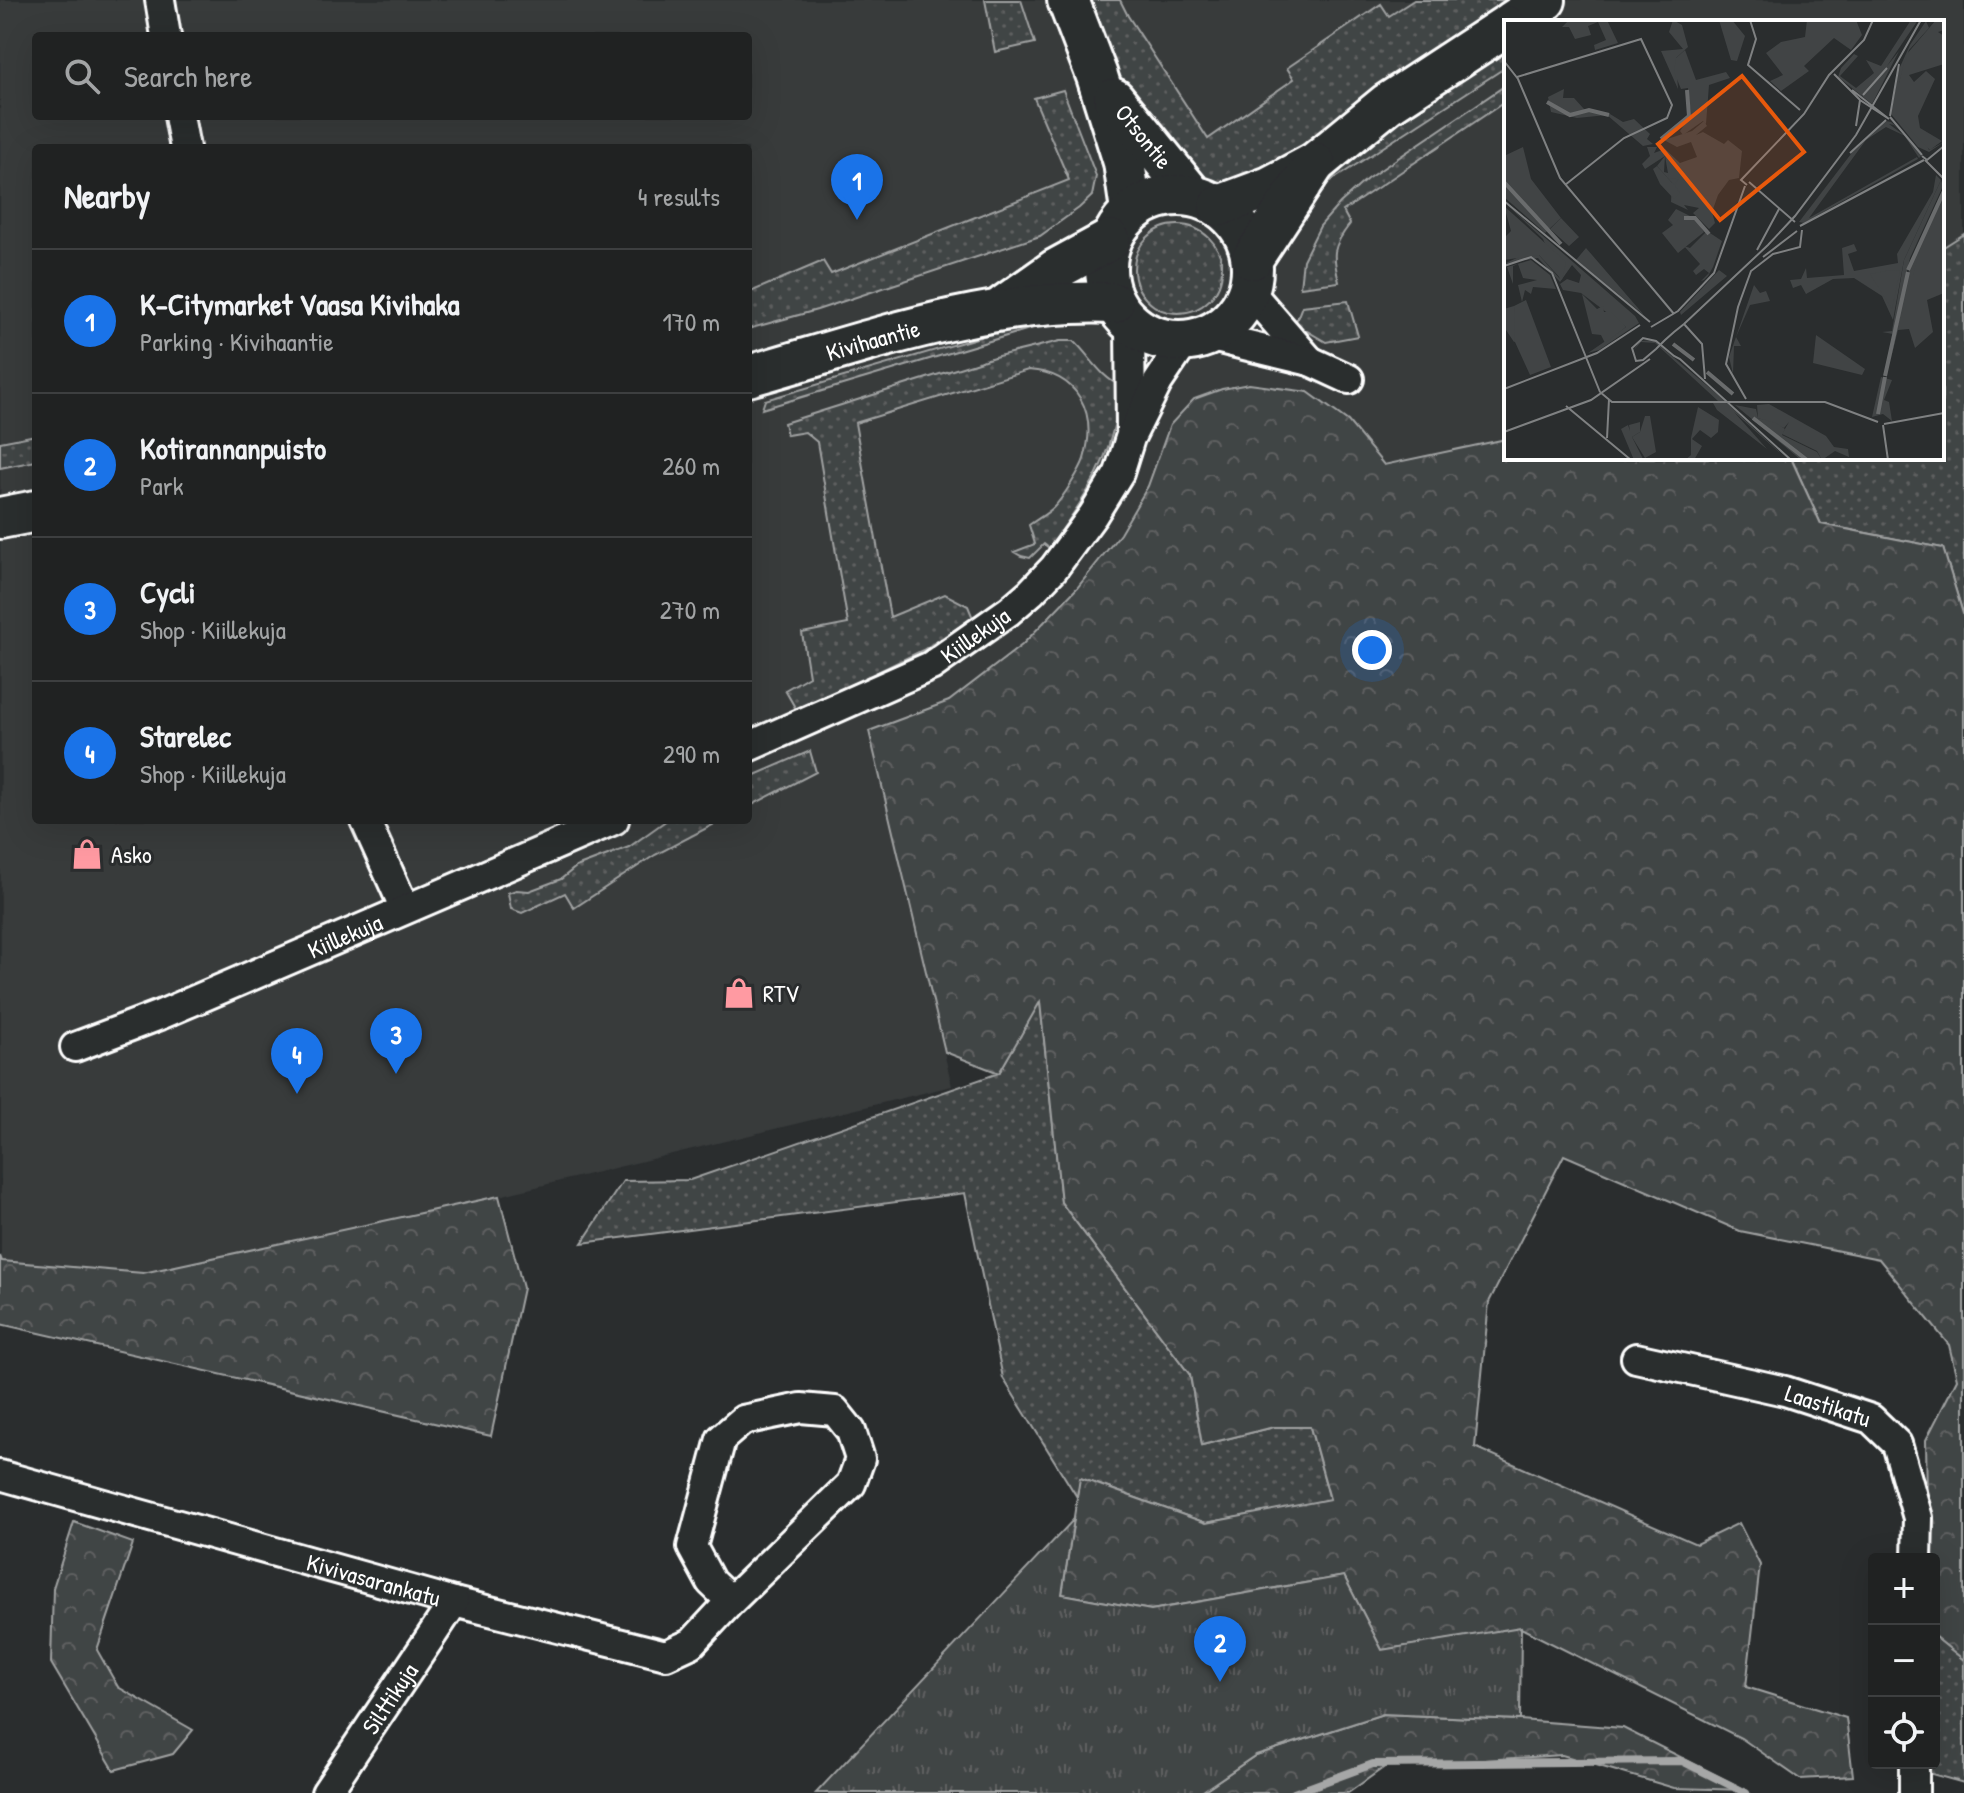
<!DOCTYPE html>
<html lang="en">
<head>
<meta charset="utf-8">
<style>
  body { margin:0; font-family:"Patrick Hand",sans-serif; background:#282a2a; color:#f1f3f6 }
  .controls { position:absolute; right:24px; bottom:24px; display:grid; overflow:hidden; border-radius:8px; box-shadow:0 8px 32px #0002 }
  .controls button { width:72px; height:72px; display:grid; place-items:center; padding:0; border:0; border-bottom:2px solid #3d3f40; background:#202222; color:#f1f3f6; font:40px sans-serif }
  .you { position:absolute; left:1372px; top:650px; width:28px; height:28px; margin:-20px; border:6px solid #fff; border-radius:50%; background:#1a73e8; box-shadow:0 0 0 12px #1a73e833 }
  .badge { display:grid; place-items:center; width:52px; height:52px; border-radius:50%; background:#1a73e8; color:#fff; font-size:26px; font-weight:700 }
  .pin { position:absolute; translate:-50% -66px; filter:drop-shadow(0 2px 4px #0008) }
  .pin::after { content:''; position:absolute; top:42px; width:28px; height:24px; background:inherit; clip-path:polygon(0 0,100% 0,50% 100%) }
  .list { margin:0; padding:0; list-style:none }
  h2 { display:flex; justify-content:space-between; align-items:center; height:104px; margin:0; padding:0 32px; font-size:34px }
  h2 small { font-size:26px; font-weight:400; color:#a2a4a5 }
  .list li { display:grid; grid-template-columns:52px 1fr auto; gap:24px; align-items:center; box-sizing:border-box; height:144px; padding:0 32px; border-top:2px solid #3d3f40 }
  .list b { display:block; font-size:30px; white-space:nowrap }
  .list p { margin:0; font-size:26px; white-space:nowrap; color:#a2a4a5 }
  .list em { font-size:26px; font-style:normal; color:#a2a4a5 }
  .icon { flex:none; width:44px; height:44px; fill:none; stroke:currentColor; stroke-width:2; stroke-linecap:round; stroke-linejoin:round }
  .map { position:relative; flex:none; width:1964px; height:1793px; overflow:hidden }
  .search { position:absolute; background:#202222; box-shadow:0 8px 32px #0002; left:32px; top:32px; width:720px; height:88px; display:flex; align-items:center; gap:20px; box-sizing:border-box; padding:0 28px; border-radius:8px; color:#a2a4a5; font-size:30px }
  .panel { position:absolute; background:#202222; box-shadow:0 8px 32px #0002; left:32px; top:144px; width:720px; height:680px; border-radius:8px }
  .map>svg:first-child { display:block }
</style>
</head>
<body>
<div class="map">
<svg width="1964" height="1793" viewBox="0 0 1964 1793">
  <defs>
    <pattern id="grass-dots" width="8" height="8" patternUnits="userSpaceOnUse" patternTransform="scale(2)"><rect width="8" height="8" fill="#414445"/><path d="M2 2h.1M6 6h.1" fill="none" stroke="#5e6061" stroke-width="1.8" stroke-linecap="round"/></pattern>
    <pattern id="forest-crowns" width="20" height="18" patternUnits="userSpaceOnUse" patternTransform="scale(2)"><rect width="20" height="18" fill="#414445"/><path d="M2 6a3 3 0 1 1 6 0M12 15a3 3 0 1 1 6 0" fill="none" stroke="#5e6061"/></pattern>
    <pattern id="park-tufts" width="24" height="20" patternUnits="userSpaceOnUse" patternTransform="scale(2)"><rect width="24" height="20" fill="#414445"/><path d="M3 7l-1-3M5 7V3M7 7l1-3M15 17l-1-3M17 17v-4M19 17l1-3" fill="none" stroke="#5e6061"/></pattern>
  </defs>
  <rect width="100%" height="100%" fill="#2a2d2e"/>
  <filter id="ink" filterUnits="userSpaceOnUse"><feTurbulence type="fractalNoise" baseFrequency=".0125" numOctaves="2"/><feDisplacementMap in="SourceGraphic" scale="16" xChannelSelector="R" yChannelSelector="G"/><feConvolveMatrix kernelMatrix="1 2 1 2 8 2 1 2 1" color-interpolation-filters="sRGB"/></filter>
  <g filter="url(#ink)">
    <path fill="#373a3b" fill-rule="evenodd" d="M 0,0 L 1964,0 L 1964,234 L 1942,248 L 1942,22 L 1506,22 L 1506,439 L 1384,465 L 1348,421 L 1170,425 L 1148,486 L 1120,534 L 1077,588 L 1022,645 L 949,701 L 869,731 L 952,1086 L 499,1196 L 143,1273 L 1,1261 ZM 36,36 L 748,36 L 748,116 L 36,116 ZM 36,148 L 748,148 L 748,820 L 36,820 Z"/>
    <path fill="url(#grass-dots)" stroke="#a0a2a2" stroke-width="2" d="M 985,0 L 1021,0 L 1035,43 L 995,52 Z
      M 1086,0 L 1120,0 L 1128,16 L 1208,139 L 1294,79 L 1287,68 L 1381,4 L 1389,16 L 1414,0 L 1516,0 L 1415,64 L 1254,182 L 1232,189 L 1207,183 L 1137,108 L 1105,47 Z
      M 1506,52 L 1506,67 L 1328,183 L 1368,142 Z
      M 1506,85 L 1506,101 L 1343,211 L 1350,224 C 1332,247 1332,254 1339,282 L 1300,287 L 1303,260 L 1320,226 L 1340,203 L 1367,179 Z
      M 1063,90 L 1096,176 L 1092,196 L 1079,208 L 1040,236 L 817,310 L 748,329 L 748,293 L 823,261 L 831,274 L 1069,180 L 1034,98 Z
      M1134 269a44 44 0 1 1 88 0a44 44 0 1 1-88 0Z
      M 1964,234 L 1964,617 L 1943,548 L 1821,524 L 1791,458 L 1942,458 L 1942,248 Z
      M 1348,301 L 1358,336 L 1326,342 L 1295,324 L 1302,306 Z
      M 1055,315 L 1060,320 L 762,409 L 765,400 Z
      M 1060,341 L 1074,341 C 1090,356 1100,377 1121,386 C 1118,400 1117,416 1113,430 C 1103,474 1075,512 1049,548 L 1044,544 L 1030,558 L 1021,556 L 1014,552 L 1035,544 L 1029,525 C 1037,519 1047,514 1054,507 C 1062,499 1081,469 1084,459 C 1098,412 1078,373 1028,370 L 855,423 L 890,617 L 945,594 L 968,606 L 973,618 L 923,650 L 797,711 L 785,690 L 809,676 L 802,633 L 848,624 L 817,442 L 805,432 L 787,435 L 784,423 L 994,357 Z
      M 36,435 L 36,461 L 0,468 L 0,442 Z
      M 810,751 L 816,772 L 748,807 L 748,778 Z
      M 667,820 L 722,820 L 655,855 L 574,908 L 565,893 L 522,913 L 511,909 L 508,893 L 516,890 L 529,891 L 561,879 L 576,867 L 629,847 Z
      M 1040,1000 L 1061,1202 L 1190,1375 L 1202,1445 L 1274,1427 L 1310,1427 L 1330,1500 L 1206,1523 L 1081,1478 L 1077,1497 L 1003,1378 L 965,1193 L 582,1243 L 623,1181 L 690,1180 L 999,1073 Z
      M 1934,1636 L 1964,1660 L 1964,1783 L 1928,1773 L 1928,1763 L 1934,1763 Z"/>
    <path fill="url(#forest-crowns)" stroke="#a0a2a2" stroke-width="2" d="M 1249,384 L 1308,392 L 1348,421 L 1384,465 L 1506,439 L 1506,458 L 1791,458 L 1821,524 L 1943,548 L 1964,617 L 1964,1660 L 1934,1636 L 1934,1559 L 1928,1559 L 1926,1440 L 1957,1379 L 1949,1345 L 1879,1259 L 1740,1231 L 1564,1155 L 1489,1302 L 1475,1447 L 1696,1544 L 1739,1523 L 1760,1565 L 1746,1687 L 1846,1718 L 1853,1776 L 1800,1779 L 1741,1738 L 1521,1628 L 1382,1650 L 1344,1576 L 1151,1610 L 1062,1594 L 1080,1478 L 1206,1523 L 1330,1499 L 1310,1427 L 1274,1427 L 1202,1445 L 1190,1375 L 1061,1202 L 1040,1002 L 999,1073 L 945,1052 L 869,731 L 949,701 L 1022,645 L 1077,588 L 1120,534 L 1148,486 L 1170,425 L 1194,399 L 1222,389 Z
      M 499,1196 L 523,1288 L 491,1436 L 0,1324 L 0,1256 L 2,1261 L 143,1273 Z
      M 74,1522 L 133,1543 L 97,1650 L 118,1687 L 193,1730 L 173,1754 L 114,1770 L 51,1663 L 53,1588 Z
      M 1383,1714 L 1520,1720 L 1623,1728 L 1746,1790 L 1674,1788 L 1562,1755 L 1386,1766 L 1348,1793 L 1200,1793 L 1256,1755 Z"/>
    <path fill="url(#park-tufts)" stroke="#a0a2a2" stroke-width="2" d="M 1074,1519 L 1062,1594 L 1151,1610 L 1344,1576 L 1382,1650 L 1521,1627 L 1520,1720 L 1383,1714 L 1256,1755 L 1200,1793 L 816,1793 Z"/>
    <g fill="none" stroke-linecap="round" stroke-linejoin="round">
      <path stroke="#a6a7a7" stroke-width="8" d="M 1294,1793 L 1373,1764 L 1682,1761 L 1746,1793"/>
      <defs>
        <g id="minor">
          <path d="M 160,0 L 166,36"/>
          <path d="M 179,116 L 185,148"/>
          <path d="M 1249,291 L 1310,361"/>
          <path d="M 1130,324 L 1131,429"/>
          <path d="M 1207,336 L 1310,361 L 1349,379"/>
          <path id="s1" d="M 748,747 L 931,666 L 1009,611 L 1031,592 L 1054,568 L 1093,515 L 1119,473 L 1130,438 L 1158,382 L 1185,342"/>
          <path d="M 365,820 L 405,909"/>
          <path id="s2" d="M 75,1047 L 160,1015 L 614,820"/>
          <path id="s3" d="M 1636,1358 L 1785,1391 L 1871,1419 L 1897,1444 L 1918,1518 L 1917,1559"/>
          <path id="s4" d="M 0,1475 L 454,1602 L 666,1655 L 692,1643 L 731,1601 L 851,1484 L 860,1459 L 851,1431 L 835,1411 L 801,1408 L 743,1420 L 721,1439 L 692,1547 L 711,1582 L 731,1601"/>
          <path d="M 1914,1763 L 1914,1793"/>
          <path id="s5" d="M 326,1793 L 454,1602"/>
        </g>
        <g id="secondary">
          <path d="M 1068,0 L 1097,76 L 1124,162 L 1131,211"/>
          <path d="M 1512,22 L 1545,0"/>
          <path id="s6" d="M 1114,99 L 1192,195"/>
          <circle cx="1179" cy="268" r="73"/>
          <path d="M 1219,206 L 1270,187 L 1315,163 L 1387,104 L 1506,26"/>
          <path d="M 1252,259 L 1315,163"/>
          <path d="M 1004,306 L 1055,270 L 1110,240"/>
          <path id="s7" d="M 748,376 C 867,342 988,298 1113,303"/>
          <path d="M 0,518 L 36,511"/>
        </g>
      </defs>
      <use href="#minor" stroke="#fff" stroke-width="34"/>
      <use href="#secondary" stroke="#fff" stroke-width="46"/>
      <use href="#minor" stroke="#2a2d2e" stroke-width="28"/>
      <use href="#secondary" stroke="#2a2d2e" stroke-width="40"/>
    </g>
  </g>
  <defs>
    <symbol id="shop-bare" viewBox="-9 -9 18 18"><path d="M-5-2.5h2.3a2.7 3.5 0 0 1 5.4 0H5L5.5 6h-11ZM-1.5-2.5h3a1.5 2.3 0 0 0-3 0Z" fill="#ff9aa2" stroke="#2a2d2e" stroke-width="2.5" paint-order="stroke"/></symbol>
  </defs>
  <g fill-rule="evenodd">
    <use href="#shop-bare" x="65" y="832" width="44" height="44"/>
    <use href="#shop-bare" x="717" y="971" width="44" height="44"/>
  </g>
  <g text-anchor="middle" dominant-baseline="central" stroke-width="6" stroke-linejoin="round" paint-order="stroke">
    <g font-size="24" fill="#fff" stroke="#2a2d2e">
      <text stroke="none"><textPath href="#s6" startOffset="48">Otsontie</textPath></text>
      <text stroke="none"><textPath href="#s7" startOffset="130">Kivihaantie</textPath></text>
      <text stroke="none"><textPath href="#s1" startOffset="254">Kiillekuja</textPath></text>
      <text stroke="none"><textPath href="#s2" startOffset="292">Kiillekuja</textPath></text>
      <text stroke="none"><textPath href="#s3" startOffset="198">Laastikatu</textPath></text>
      <text stroke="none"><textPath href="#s4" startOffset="388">Kivivasarankatu</textPath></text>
      <text stroke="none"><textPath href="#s5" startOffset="114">Silttikuja</textPath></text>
    </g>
    <g font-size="24" fill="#fff" stroke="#2a2d2e" text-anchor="start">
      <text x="111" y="854">Asko</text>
      <text x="763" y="993">RTV</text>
    </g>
  </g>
  <g transform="translate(1504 20)">
    <rect width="440" height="440" fill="#2a2d2e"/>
    <path d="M 407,0 L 414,0 L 383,46 L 395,31 L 368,84 L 334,57 L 337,48 L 350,34 L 354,36 L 336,56 L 352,68 L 370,53 L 362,40 L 377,46 ZM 422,1 L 425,8 L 405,30 L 395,64 L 425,130 L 440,122 L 425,132 L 414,127 L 387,94 L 395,49 L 406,25 ZM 382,101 L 387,102 L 398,111 L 415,131 L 417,136 L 415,138 L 398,112 L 390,105 L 385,104 L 401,116 L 382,107 L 362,120 L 305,198 L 413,137 L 414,139 L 300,203 L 295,202 L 350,130 ZM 161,136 L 160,152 L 180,157 L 189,169 L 214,175 L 208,192 L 211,203 L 205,209 L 189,193 L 195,188 L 180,185 L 184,190 L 167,182 L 168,163 L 153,146 ZM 437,160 L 439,166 L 406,238 L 389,314 L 378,312 L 388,311 L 400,240 ZM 0,182 L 131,296 L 135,303 L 95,330 L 84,333 L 122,307 L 77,273 L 59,270 L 56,264 L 63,259 L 75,263 L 77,255 L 68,245 L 56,262 L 34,238 L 0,244 L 19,235 L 35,235 L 56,259 L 39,219 ZM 27,240 L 46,255 L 52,269 L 29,267 L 27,274 L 21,270 L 18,282 L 14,265 L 33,260 L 19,258 L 14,244 L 9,246 L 9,264 L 3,247 ZM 149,320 L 213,374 L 284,440 L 230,392 L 263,429 L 213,390 L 209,383 L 214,381 L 151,323 L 137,322 L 129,331 L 136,321 ZM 265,384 L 322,416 L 330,427 L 344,429 L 345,437 L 331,431 L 318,440 L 313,431 L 278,414 L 285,402 L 280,408 L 254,398 L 253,385 ZM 136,402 L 136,412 L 128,417 L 139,439 L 130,440 L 117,409 L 124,405 L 126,411 L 125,405 Z" fill="#414445"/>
    <path d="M 65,0 L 103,0 L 114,23 L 91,30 L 90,25 L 102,20 L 94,2 L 84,6 L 87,15 L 71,19 L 65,7 L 58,7 ZM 169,0 L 178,5 L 184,27 L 172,38 L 174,69 L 157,31 L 179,29 L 165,12 ZM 215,0 L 228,0 L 241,16 L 233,41 L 227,40 ZM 303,0 L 352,0 L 358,15 L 347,30 L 330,18 L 300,46 L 305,51 L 277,71 L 266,61 L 279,55 L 262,33 L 277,22 L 301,17 ZM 432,0 L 440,0 L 440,10 L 434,12 L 440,16 L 440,44 L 405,55 L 410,62 L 422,51 L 431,59 L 414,96 L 416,108 L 438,121 L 426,130 L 395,99 L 395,63 L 402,35 ZM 60,69 L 59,78 L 70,78 L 80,89 L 106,94 L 119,102 L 130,99 L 146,114 L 143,119 L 149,124 L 139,126 L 103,95 L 73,98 L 47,92 L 44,77 ZM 200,101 L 203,106 L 192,115 L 199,112 L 220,124 L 224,120 L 238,131 L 235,158 L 225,160 L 214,175 L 198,176 L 180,157 L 165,159 L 161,136 L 141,149 L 138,144 L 146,136 L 143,127 L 153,127 L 150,133 L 161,129 L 176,143 L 193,137 L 187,122 L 173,127 L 160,120 L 188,111 ZM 19,127 L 27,159 L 57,198 L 41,213 L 0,177 L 0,136 ZM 153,146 L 170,165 L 176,156 L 171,166 L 176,173 L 170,179 L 156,164 L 149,149 ZM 432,155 L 437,160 L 400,240 L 389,300 L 378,276 L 350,258 L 329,259 L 302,274 L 297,265 L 289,268 L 286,260 L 297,259 L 302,248 L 303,258 L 340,255 L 338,228 L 350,224 L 353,231 L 344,234 L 350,251 L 394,243 L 393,234 L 429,172 ZM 440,185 L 440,273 L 423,280 L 429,312 L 411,328 L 405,309 L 394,310 L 386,342 L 408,238 ZM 0,186 L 62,242 L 58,260 L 35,235 L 0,240 L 0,218 L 7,211 ZM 203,211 L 218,221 L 209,247 L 204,256 L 200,260 L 197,261 L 205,253 L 200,249 L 192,255 L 189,251 L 196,244 L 180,226 L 186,228 ZM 82,228 L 140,295 L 72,240 ZM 215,250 L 223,256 L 177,295 L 176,292 ZM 250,265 L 256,273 L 262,271 L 266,281 L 246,285 L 232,317 L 237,326 L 230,326 L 229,354 L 225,337 ZM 78,274 L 93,289 L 99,286 L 100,292 L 107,292 L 122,307 L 101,323 L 97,315 L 88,314 ZM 10,286 L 15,320 L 10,322 L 0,307 L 0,289 ZM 231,385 L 252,389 L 254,398 L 272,403 L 281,409 L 278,415 L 313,432 L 318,440 L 297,440 ZM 194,387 L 215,400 L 214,412 L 207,418 L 196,410 L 188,419 L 198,426 L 190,440 L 181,440 L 187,435 L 187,418 Z" fill="#414445"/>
    <path d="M 440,174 L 437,205 L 418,223 L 409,255 L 403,258 L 408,238 Z" fill="#414445"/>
    <path d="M 181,30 L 192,60 L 222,52 L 226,58 L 205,65 L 202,104 L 199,101 L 179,115 L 176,111 L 187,95 L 184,68 L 177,69 L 170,52 L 172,38 ZM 387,250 L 396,251 L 388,289 L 366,254 ZM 22,280 L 47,347 L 26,355 L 11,322 L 10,286 ZM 312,315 L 361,349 L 358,355 L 309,343 ZM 377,357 L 388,360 L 380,380 L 385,382 L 388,401 L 379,394 L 368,397 Z" fill="#414445"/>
    <path d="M 172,189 L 192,199 L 200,212 L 174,233 L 158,213 L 169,205 L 164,200 Z" fill="#414445"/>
    <path d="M 57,198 L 75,217 L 65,226 L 46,209 ZM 141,396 L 146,396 L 152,432 L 141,438 L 128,417 L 136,412 Z" fill="#414445"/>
    <path fill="none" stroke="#6a6c6d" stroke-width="4" d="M 43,82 L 66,95 L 85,90 L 105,95M 157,119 L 185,96 L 183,70M 0,162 L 57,224M 180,198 L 191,198 L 205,214M 404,250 L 440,171M 169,324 L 190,340M 203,352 L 229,374M 381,356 L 404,252M 374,394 L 381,357M 249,398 L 303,440"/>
    <path fill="none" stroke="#7f8182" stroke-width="2" d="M 246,0 L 252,19 L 244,45 L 296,90M 0,41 L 14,59 L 56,158 L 170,294M 330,54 L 356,80 L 385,99 L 348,70M 13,57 L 137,19 L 168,85 L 163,98 L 120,118 L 61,165M 359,75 L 383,48M 386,96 L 395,44M 386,97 L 418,135M 352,106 L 356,80M 346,133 L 382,100M 418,136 L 423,140 L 440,126M 421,140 L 440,159M 245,162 L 291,202M 243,165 L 237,160 L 300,94 L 325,55 L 360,20 L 369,0M 0,181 L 146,302M 296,206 L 420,140M 253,230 L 275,189M 259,237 L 293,211M 0,246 L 27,237 L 48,253 L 96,372M 180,304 L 198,324 L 201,359M 147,307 L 174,291 L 210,253 L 241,166M 0,369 L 93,333 L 136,305M 96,372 L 108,382 L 321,382 L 374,402M 242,379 L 222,344 L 234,287 L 247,251 L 269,234 L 296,227 L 298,210M 62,386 L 127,440M 380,404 L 440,393M 379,405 L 384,440M 0,412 L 87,380 L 146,339M 103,418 L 105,379M 287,440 L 176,339 L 170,336 L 152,321 L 139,318 L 128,328 L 132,341 L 139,340 L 152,329 L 161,320 L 170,312 L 180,304 L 264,225 L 291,196 L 352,115 L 417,0"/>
    <path fill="#e8590c" fill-opacity="0.15" stroke="#e8590c" stroke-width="4" d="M 238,56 L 300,132 L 216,200 L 154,124 Z"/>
    <rect width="440" height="440" fill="none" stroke="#fff" stroke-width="4"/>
  </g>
</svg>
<div class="controls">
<button>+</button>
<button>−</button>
<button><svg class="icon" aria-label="locate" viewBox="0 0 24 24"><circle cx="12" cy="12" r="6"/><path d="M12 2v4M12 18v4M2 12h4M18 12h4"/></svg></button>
</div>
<div class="you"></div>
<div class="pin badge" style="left:857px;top:220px">1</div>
<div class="pin badge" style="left:1220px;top:1682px">2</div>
<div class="pin badge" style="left:396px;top:1074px">3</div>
<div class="pin badge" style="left:297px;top:1094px">4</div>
<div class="search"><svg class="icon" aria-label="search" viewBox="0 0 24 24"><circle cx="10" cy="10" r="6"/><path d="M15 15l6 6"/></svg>Search here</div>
<section class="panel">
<h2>Nearby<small>4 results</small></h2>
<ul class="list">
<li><span class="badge">1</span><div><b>K-Citymarket Vaasa Kivihaka</b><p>Parking · Kivihaantie</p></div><em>170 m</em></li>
<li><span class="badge">2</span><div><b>Kotirannanpuisto</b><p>Park</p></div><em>260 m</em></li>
<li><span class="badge">3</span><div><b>Cycli</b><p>Shop · Kiillekuja</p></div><em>270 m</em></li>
<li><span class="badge">4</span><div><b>Starelec</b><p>Shop · Kiillekuja</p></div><em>290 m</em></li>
</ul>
</section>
</div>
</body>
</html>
